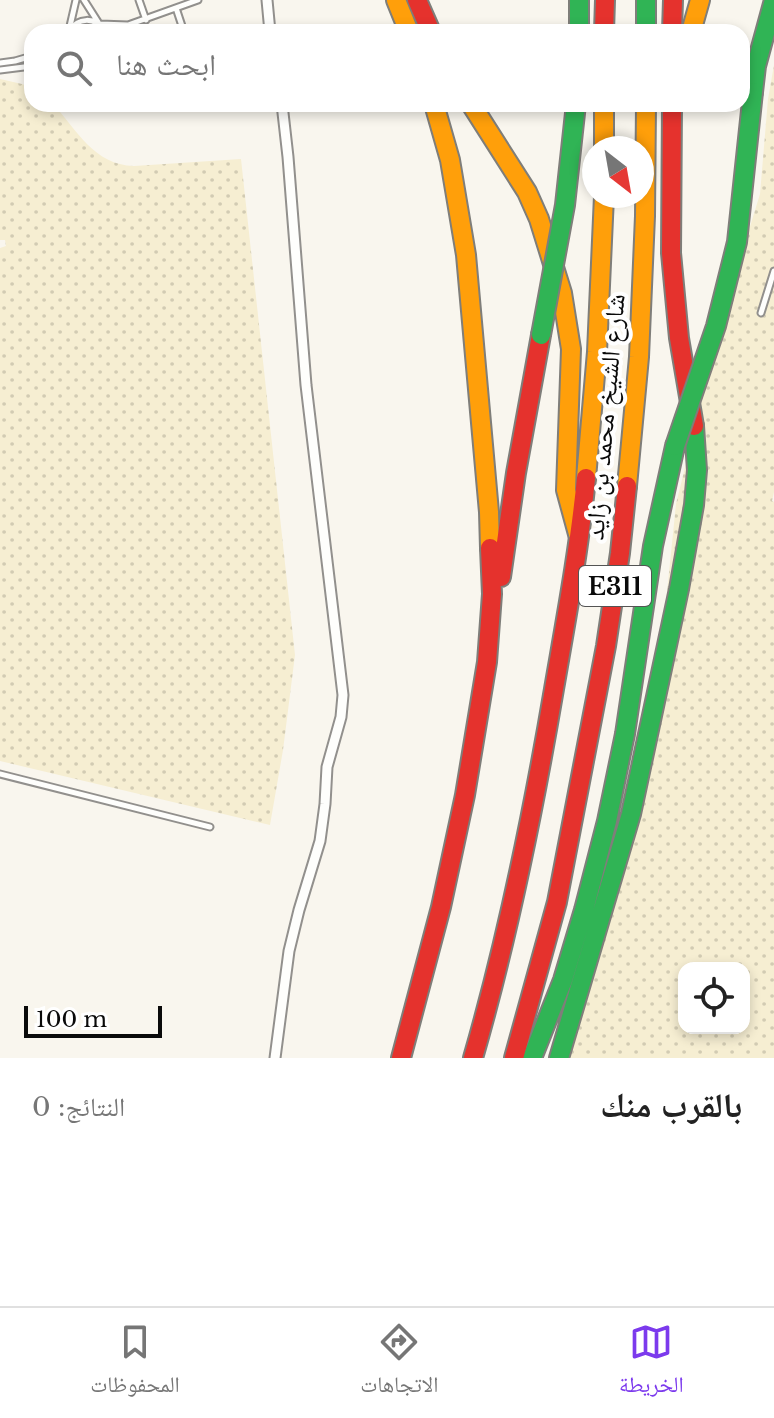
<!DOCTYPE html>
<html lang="ar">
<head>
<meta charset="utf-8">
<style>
  body { margin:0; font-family:"Libre Baskerville","Noto Naskh Arabic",serif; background:#f2f2f2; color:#222; direction:rtl }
  .controls { position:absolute; right:24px; bottom:24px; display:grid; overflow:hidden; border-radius:16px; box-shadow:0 4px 12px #0003 }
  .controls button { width:72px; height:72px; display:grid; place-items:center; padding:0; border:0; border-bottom:2px solid #e0e0e0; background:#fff; color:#222; font:40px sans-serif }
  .compass { position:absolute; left:582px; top:136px; width:72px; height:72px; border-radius:50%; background:#fff; box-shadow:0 4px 12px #0003; rotate:149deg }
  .scale { position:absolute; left:24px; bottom:20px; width:138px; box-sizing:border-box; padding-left:8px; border:4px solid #0a0a0a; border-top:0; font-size:22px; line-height:28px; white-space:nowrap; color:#0a0a0a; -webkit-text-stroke:6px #fff; paint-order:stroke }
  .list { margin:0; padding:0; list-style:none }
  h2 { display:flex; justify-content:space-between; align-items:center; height:104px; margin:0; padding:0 32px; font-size:34px }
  h2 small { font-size:26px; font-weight:400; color:#767676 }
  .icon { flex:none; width:44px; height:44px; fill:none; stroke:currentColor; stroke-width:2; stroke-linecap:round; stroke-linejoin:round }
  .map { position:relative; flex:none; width:774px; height:1058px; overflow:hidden; direction:ltr }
  .search { position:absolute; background:#fff; box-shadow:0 4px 12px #0003; left:24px; right:24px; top:24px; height:88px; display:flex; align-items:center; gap:20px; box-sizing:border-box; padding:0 28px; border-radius:24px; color:#767676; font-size:30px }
  .sheet { height:248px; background:#fff }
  nav { display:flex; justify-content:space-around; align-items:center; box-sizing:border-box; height:112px; border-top:2px solid #e0e0e0; background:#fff; font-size:22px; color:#767676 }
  nav a { display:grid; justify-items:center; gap:4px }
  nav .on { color:#7c3aed }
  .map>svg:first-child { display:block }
</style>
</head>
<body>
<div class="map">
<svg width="774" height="1058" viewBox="0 0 774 1058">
  <defs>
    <pattern id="sand-dots" width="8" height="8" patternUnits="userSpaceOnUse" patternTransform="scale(2)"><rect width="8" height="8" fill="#f6eed2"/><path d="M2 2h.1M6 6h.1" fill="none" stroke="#d2cbb3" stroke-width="1.8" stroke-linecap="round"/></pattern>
  </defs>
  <rect width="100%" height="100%" fill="#f9f6ee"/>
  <path fill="url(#sand-dots)" fill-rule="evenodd" d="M 774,65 L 774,492 L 772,501 L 774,502 L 774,1058 L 566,1058 L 662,641 L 676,504 L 721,321 L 760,194 L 768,99 ZM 684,968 L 744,968 L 744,1028 L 684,1028 Z
    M 0,79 L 22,84 L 32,88 L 32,104 L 53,104 C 77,130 94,165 134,166 L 241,159 L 295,655 L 283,750 L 270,825 L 0,761 L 0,248 L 6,246 L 5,240 L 0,240 Z"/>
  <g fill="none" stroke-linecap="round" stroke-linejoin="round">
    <defs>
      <path id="lane" d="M 84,0 L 98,22
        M 139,0 L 146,20
        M 176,8 L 184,32
        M 100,24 L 128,25 L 198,0
        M 70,26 L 76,0
        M 68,32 C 78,17 95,16 106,32
        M 0,63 L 15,61 L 32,56
        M 0,70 L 32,66
        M 761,313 L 774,271
        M 0,774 L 210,827"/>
      <path id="street" d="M 267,0 L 270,32
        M 275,1058 L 289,951 L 299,910 L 320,841 L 325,804 L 327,767 L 341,717 L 343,695 L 306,385 L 288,157 L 282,104"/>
      <path id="fast" d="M 579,0 L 579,32
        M 646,0 L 646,32
        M 753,92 L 756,66 L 774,0
        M 532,1058 L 563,980 L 584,910 L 607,821 L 625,734 L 653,546 L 675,446
        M 559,1058 L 631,814 L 679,589 L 694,505 L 697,470 L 694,426"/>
      <path id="slow" d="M 396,0 L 409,32
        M 691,32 L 700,0
        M 434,104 L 450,160 L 466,255 L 489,512 L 490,548
        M 471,104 L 527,192 L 539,219 L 562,293 L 571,349 L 566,490 L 578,534
        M 604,104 L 604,148
        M 586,478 L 597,352 L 604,196
        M 627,486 L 639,357 L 645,216 L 646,104"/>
      <path id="jam" d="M 417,0 L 431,32
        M 604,32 L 605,0
        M 672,32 L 673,0
        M 672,104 L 671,253 L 679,338 L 694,426
        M 501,577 L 516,473 L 541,335
        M 401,1058 L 441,907 L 465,795 L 487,662 L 492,594 L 490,548
        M 473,1058 C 508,937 533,813 554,689 C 566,619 579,550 586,478
        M 514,1058 L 557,902 L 606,646 L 620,553 L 627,486"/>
    </defs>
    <use href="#lane" stroke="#92908d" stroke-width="9"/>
    <use href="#street" stroke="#92908d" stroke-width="13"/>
    <use href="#fast" stroke="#7f7e7a" stroke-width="22"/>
    <use href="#slow" stroke="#7f7e7a" stroke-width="22"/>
    <use href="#jam" stroke="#7f7e7a" stroke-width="22"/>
    <use href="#lane" stroke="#fefefc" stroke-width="5"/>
    <use href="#street" stroke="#fefefc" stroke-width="9"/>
    <use href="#fast" stroke="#30b455" stroke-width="18"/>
    <use href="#slow" stroke="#ff9f0a" stroke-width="18"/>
    <use href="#jam" stroke="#e5322d" stroke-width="18"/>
    <defs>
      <path id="fast-bridge" d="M 541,335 L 565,205 L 576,104
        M 675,446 L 716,326 L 737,242 L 753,92"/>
    </defs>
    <use href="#fast-bridge" stroke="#7f7e7a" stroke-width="22" stroke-linecap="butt"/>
    <use href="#fast-bridge" stroke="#30b455" stroke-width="18"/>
  </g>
  <g text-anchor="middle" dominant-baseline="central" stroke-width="8" stroke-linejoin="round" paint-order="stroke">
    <rect fill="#fff" stroke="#545454" stroke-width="2" x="579" y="566" width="72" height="40" rx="6"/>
    <g font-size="24" font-weight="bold" fill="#0a0a0a">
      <text x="615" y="586">E311</text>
    </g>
    <g font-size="26" fill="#0a0a0a" stroke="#fff">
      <text transform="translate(605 417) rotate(-85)">شارع الشيخ محمد بن زايد</text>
    </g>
  </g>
</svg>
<div class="controls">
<button><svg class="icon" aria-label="locate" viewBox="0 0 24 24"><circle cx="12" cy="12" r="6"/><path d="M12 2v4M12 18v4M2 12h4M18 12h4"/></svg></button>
</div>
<svg class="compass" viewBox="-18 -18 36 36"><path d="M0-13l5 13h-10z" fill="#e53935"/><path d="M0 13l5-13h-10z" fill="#767676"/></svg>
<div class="scale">100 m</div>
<div class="search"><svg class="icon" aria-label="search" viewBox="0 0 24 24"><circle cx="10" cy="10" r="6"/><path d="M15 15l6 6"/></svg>ابحث هنا</div>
</div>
<section class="sheet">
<h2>بالقرب منك<small>النتائج: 0</small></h2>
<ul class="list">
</ul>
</section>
<nav>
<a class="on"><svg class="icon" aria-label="map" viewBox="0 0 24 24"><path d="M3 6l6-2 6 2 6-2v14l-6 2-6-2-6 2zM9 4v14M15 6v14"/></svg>الخريطة</a>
<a><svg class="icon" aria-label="directions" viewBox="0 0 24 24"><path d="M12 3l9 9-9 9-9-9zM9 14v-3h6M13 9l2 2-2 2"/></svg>الاتجاهات</a>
<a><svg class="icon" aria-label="saved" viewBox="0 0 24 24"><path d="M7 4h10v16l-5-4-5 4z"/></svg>المحفوظات</a>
</nav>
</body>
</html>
